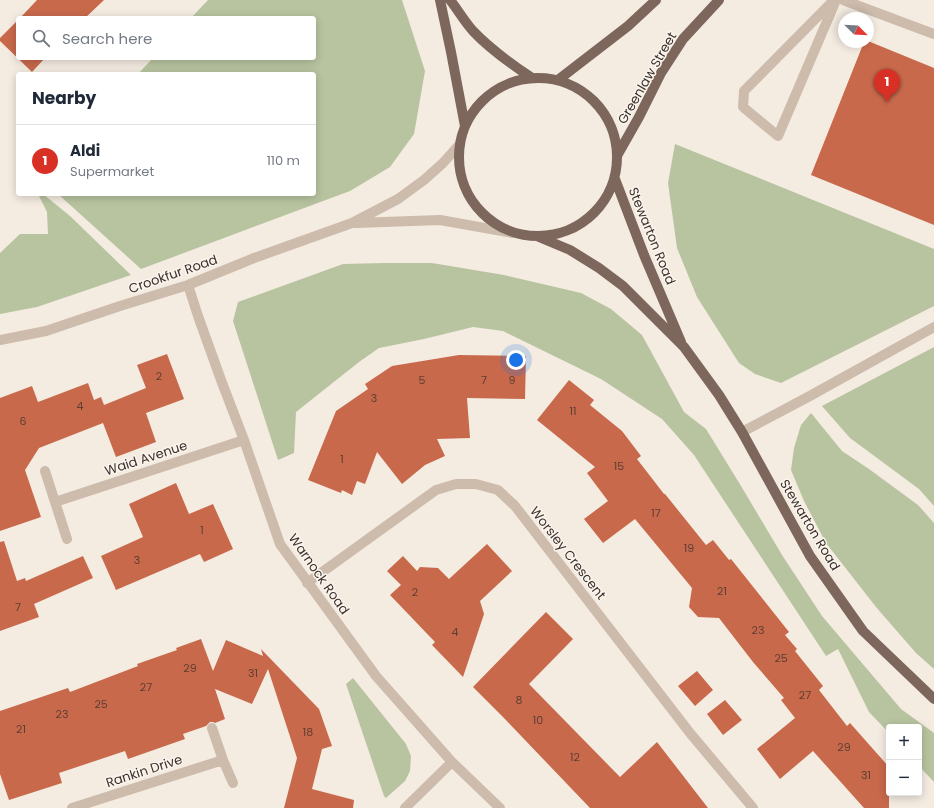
<!DOCTYPE html>
<html lang="en">
<head>
<meta charset="utf-8">
<style>
  body { margin:0; font-family:Poppins,sans-serif; background:#f6f6f7; color:#1f2937 }
  .controls { position:absolute; right:12px; bottom:12px; display:grid; overflow:hidden; border-radius:4px; box-shadow:0 2px 10px #0003 }
  .controls button { width:36px; height:36px; display:grid; place-items:center; padding:0; border:0; border-bottom:1px solid #e0e1e3; background:#fff; color:#1f2937; font:20px sans-serif }
  .compass { position:absolute; left:838px; top:12px; width:36px; height:36px; border-radius:50%; background:#fff; box-shadow:0 2px 10px #0003; rotate:114deg }
  .you { position:absolute; left:516px; top:360px; width:14px; height:14px; margin:-10px; border:3px solid #fff; border-radius:50%; background:#1a73e8; box-shadow:0 0 0 6px #1a73e833 }
  .badge { display:grid; place-items:center; width:26px; height:26px; border-radius:50%; background:#d93025; color:#fff; font-size:13px; font-weight:700 }
  .pin { position:absolute; translate:-50% -33px; filter:drop-shadow(0 1px 2px #0008) }
  .pin::after { content:''; position:absolute; top:21px; width:14px; height:12px; background:inherit; clip-path:polygon(0 0,100% 0,50% 100%) }
  .list { margin:0; padding:0; list-style:none }
  h2 { display:flex; justify-content:space-between; align-items:center; height:52px; margin:0; padding:0 16px; font-size:17px }
  h2 small { font-size:13px; font-weight:400; color:#747a83 }
  .list li { display:grid; grid-template-columns:26px 1fr auto; gap:12px; align-items:center; box-sizing:border-box; height:72px; padding:0 16px; border-top:1px solid #e0e1e3 }
  .list b { display:block; font-size:15px; white-space:nowrap }
  .list p { margin:0; font-size:13px; white-space:nowrap; color:#747a83 }
  .list em { font-size:13px; font-style:normal; color:#747a83 }
  .icon { flex:none; width:22px; height:22px; fill:none; stroke:currentColor; stroke-width:2; stroke-linecap:round; stroke-linejoin:round }
  .map { position:relative; flex:none; width:934px; height:808px; overflow:hidden }
  .search { position:absolute; background:#fff; box-shadow:0 2px 10px #0003; left:16px; top:16px; width:300px; height:44px; display:flex; align-items:center; gap:10px; box-sizing:border-box; padding:0 14px; border-radius:4px; color:#747a83; font-size:15px }
  .panel { position:absolute; background:#fff; box-shadow:0 2px 10px #0003; left:16px; top:72px; width:300px; height:124px; border-radius:4px }
  .map>svg:first-child { display:block }
</style>
</head>
<body>
<div class="map">
<svg width="934" height="808" viewBox="0 0 934 808">
  <rect width="100%" height="100%" fill="#f4ebe1"/>
  <path fill="#b8c4a0" d="M 208,0 L 402,0 L 425,71 L 414,134 L 390,167 L 350,191 L 141,269 L 58,194 L 314,194 L 314,74 L 138,74 L 153,58 L 314,58 L 314,18 L 191,18 Z
    M 675,144 L 934,249 L 934,306 L 781,383 L 755,374 L 739,363 L 697,297 L 677,248 L 668,183 Z
    M 38,194 L 43,194 L 70,216 L 131,275 L 37,307 L 0,314 L 0,253 L 20,234 L 48,234 L 47,212 Z
    M 386,263 L 432,263 L 504,275 L 581,293 L 611,309 L 642,335 L 684,412 L 706,429 L 741,486 L 782,555 L 822,616 L 901,709 L 934,733 L 934,782 L 919,766 L 919,727 L 889,727 L 889,733 L 869,712 L 838,649 L 826,656 L 694,455 L 662,419 L 601,379 L 503,331 L 473,327 L 424,339 L 379,348 L 359,362 L 296,412 L 294,453 L 278,460 L 233,321 L 238,302 L 343,264 Z
    M 934,347 L 934,506 L 919,489 L 850,438 L 822,406 Z
    M 811,413 L 842,451 L 869,469 L 918,505 L 934,523 L 934,669 L 916,653 L 876,607 L 826,543 L 804,501 L 791,470 L 794,448 L 801,425 Z
    M 353,678 L 406,744 L 411,756 L 410,771 L 405,781 L 386,798 L 384,796 L 346,684 Z"/>
  <path fill="#c8694b" d="M 37,0 L 104,0 L 85,18 L 20,18 Z
    M 18,20 L 18,58 L 45,58 L 32,72 L 0,41 L 0,38 Z
    M 868,41 L 934,68 L 934,225 L 811,175 L 864,42 L 868,42 Z
    M 167,354 L 184,399 L 146,413 L 156,442 L 116,457 L 103,423 L 39,448 L 25,470 L 41,517 L 0,531 L 0,398 L 32,386 L 38,402 L 88,383 L 94,400 L 101,397 L 104,405 L 146,388 L 137,365 Z
    M 459,355 L 526,356 L 525,399 L 467,398 L 470,438 L 437,439 L 445,456 L 425,465 L 402,484 L 377,452 L 365,484 L 357,481 L 352,495 L 342,490 L 341,493 L 308,480 L 336,411 L 368,389 L 365,384 L 392,366 Z
    M 569,380 L 594,400 L 590,405 L 622,431 L 641,456 L 637,459 L 664,494 L 665,494 L 706,545 L 713,540 L 729,560 L 731,559 L 789,632 L 785,635 L 797,649 L 795,651 L 823,686 L 819,690 L 847,726 L 850,723 L 889,767 L 889,808 L 864,808 L 813,751 L 780,779 L 757,749 L 795,718 L 781,700 L 784,698 L 753,662 L 719,618 L 698,617 L 689,607 L 692,588 L 635,519 L 603,543 L 584,519 L 608,501 L 587,473 L 595,467 L 537,420 Z
    M 176,483 L 189,514 L 213,504 L 233,549 L 204,562 L 200,554 L 116,590 L 101,556 L 143,537 L 129,504 Z
    M 4,541 L 17,581 L 25,578 L 26,581 L 83,556 L 93,578 L 34,604 L 39,617 L 0,631 L 0,542 Z
    M 487,544 L 512,571 L 480,601 L 484,614 L 463,677 L 432,645 L 435,642 L 390,595 L 401,585 L 387,571 L 403,556 L 417,571 L 420,567 L 438,568 L 449,579 Z
    M 546,612 L 573,639 L 529,684 L 620,777 L 657,742 L 708,808 L 590,808 L 503,717 L 473,687 Z
    M 201,639 L 213,671 L 226,640 L 263,656 L 261,649 L 319,709 L 332,746 L 322,749 L 312,789 L 354,800 L 353,808 L 284,808 L 297,758 L 268,669 L 252,704 L 215,689 L 225,719 L 215,723 L 213,722 L 210,722 L 206,726 L 183,734 L 185,739 L 128,759 L 125,751 L 59,773 L 62,783 L 9,800 L 0,774 L 0,711 L 68,688 L 70,692 L 138,666 L 137,664 L 177,650 L 176,648 Z
    M 697,671 L 713,690 L 695,706 L 678,686 Z
    M 725,700 L 742,720 L 723,735 L 707,714 Z"/>
  <g fill="none" stroke-linecap="round" stroke-linejoin="round">
    <path stroke="#cdbbac" stroke-width="10" d="M 834,0 L 744,91 L 743,107 L 778,136 L 836,0
      M 843,0 L 934,34
      M 356,223 L 440,220 L 513,233
      M 188,285 L 198,316 L 221,380 L 244,440 L 280,544 L 376,676 L 452,762 L 500,808
      M 0,340 L 46,331 L 120,306 L 188,285 L 254,258 L 352,223 L 398,199 L 424,180 L 443,163 L 460,144
      M 742,432 L 808,397 L 934,327
      M 45,471 L 67,539
      M 55,502 L 244,440
      M 307,583 L 436,490 L 456,484 L 476,484 L 498,490 L 515,506 L 690,733 L 753,808
      M 212,728 L 223,760 L 233,783
      M 72,808 L 223,760
      M 405,808 L 452,762"/>
    <path stroke="#7d675c" stroke-width="10" d="M 440,0 L 451,52 L 465,126
      M 450,0 C 458,10 464,21 473,31 C 490,49 511,64 532,78
      M459 157a79 79 0 1 1 158 0a79 79 0 1 1-158 0Z
      M 558,80 L 628,26 L 656,0
      M 618,154 L 639,117 L 661,73 L 683,39 L 719,0
      M 615,179 L 644,255 L 681,342
      M 539,237 L 570,250 L 599,268 L 623,286 L 684,347 L 719,395 L 742,432 L 810,556 L 863,631 L 934,699"/>
  </g>
  <g text-anchor="middle" dominant-baseline="central" stroke-width="3" stroke-linejoin="round" paint-order="stroke">
    <g font-size="11" fill="#5e3e33">
      <text x="159" y="376">2</text>
      <text x="422" y="380">5</text>
      <text x="484" y="380">7</text>
      <text x="512" y="380">9</text>
      <text x="374" y="398">3</text>
      <text x="80" y="406">4</text>
      <text x="573" y="411">11</text>
      <text x="23" y="421">6</text>
      <text x="342" y="459">1</text>
      <text x="619" y="466">15</text>
      <text x="656" y="513">17</text>
      <text x="202" y="530">1</text>
      <text x="689" y="548">19</text>
      <text x="137" y="560">3</text>
      <text x="722" y="591">21</text>
      <text x="415" y="592">2</text>
      <text x="18" y="607">7</text>
      <text x="758" y="630">23</text>
      <text x="455" y="632">4</text>
      <text x="781" y="658">25</text>
      <text x="190" y="668">29</text>
      <text x="253" y="673">31</text>
      <text x="146" y="687">27</text>
      <text x="805" y="695">27</text>
      <text x="519" y="700">8</text>
      <text x="101" y="704">25</text>
      <text x="62" y="714">23</text>
      <text x="538" y="720">10</text>
      <text x="21" y="729">21</text>
      <text x="308" y="732">18</text>
      <text x="844" y="747">29</text>
      <text x="575" y="757">12</text>
      <text x="866" y="775">31</text>
    </g>
    <g font-size="13" fill="#3b302b" stroke="#fbf5ee">
      <text transform="translate(647 78) rotate(-60)">Greenlaw Street</text>
      <text transform="translate(652 236) rotate(68)">Stewarton Road</text>
      <text transform="translate(173 274) rotate(-19)">Crookfur Road</text>
      <text transform="translate(146 458) rotate(-18)">Waid Avenue</text>
      <text transform="translate(810 525) rotate(59)">Stewarton Road</text>
      <text transform="translate(568 553) rotate(52)">Worsley Crescent</text>
      <text transform="translate(319 574) rotate(55)">Warnock Road</text>
      <text transform="translate(144 771) rotate(-18)">Rankin Drive</text>
    </g>
  </g>
</svg>
<div class="controls">
<button>+</button>
<button>−</button>
</div>
<svg class="compass" viewBox="-18 -18 36 36"><path d="M0-13l5 13h-10z" fill="#e53935"/><path d="M0 13l5-13h-10z" fill="#747a83"/></svg>
<div class="you"></div>
<div class="pin badge" style="left:887px;top:102px">1</div>
<div class="search"><svg class="icon" aria-label="search" viewBox="0 0 24 24"><circle cx="10" cy="10" r="6"/><path d="M15 15l6 6"/></svg>Search here</div>
<section class="panel">
<h2>Nearby<small></small></h2>
<ul class="list">
<li><span class="badge">1</span><div><b>Aldi</b><p>Supermarket</p></div><em>110 m</em></li>
</ul>
</section>
</div>
</body>
</html>
